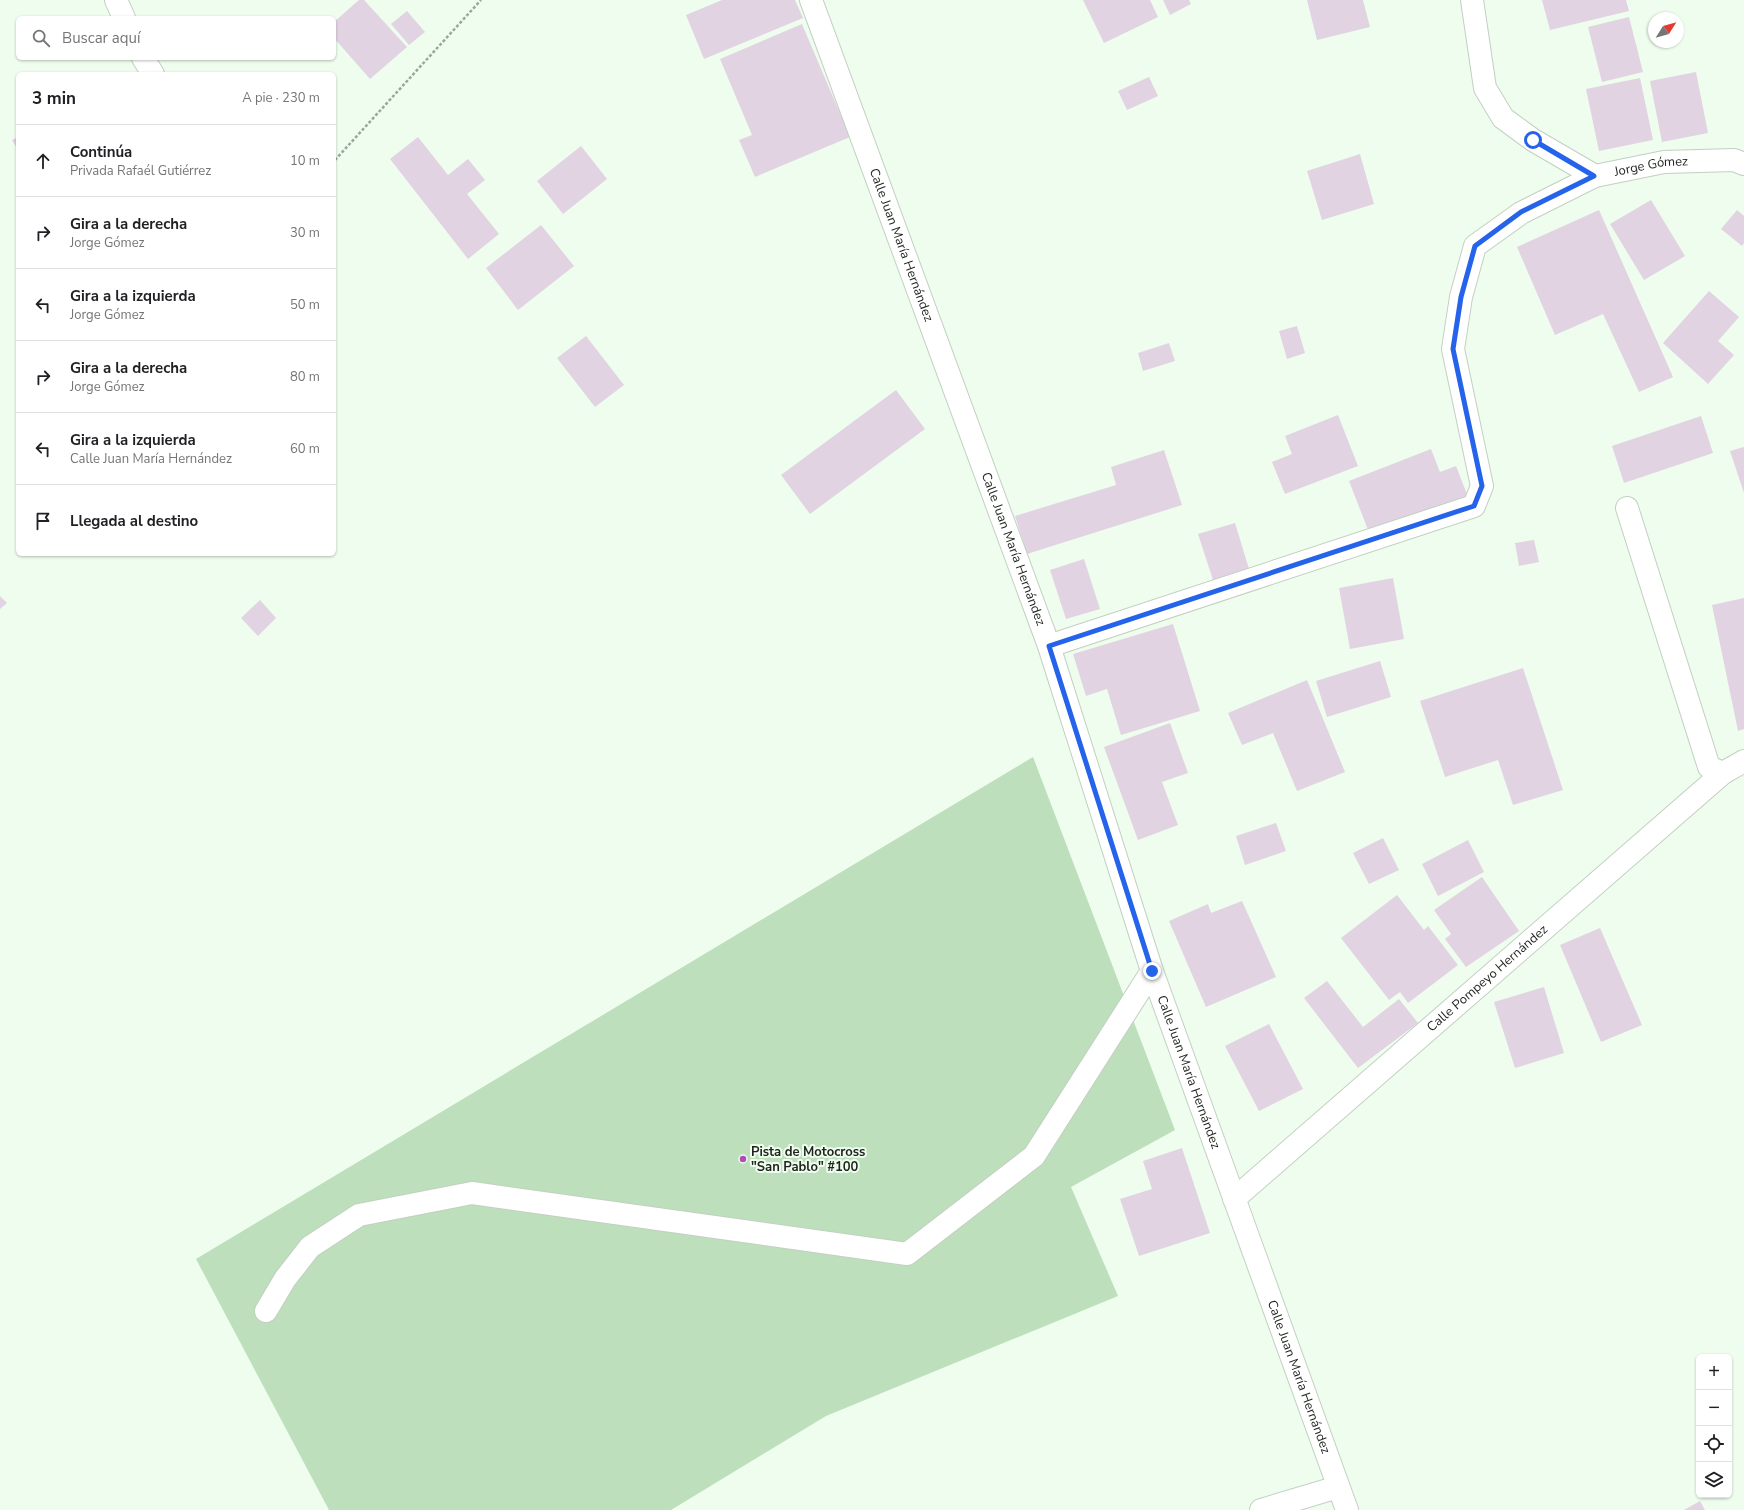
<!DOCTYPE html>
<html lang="es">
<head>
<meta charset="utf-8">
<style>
  body { margin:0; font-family:"Nunito Sans",sans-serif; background:#f2f2f2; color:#202124 }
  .controls { position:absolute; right:12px; bottom:12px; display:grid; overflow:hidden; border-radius:6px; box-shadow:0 1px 3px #0004 }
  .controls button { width:36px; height:36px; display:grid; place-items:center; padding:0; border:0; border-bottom:1px solid #e0e0e0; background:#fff; color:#202124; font:20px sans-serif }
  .compass { position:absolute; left:1648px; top:12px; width:36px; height:36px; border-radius:50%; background:#fff; box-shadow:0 1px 3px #0004; rotate:53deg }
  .stop { position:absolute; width:12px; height:12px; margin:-9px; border:3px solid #2563eb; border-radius:50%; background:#fff }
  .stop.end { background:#2563eb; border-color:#fff; box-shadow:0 1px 4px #0008 }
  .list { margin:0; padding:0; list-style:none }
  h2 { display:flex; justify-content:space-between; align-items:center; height:52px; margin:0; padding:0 16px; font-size:17px }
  h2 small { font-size:13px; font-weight:400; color:#757577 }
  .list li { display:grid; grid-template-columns:26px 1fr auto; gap:12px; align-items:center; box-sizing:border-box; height:72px; padding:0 16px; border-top:1px solid #e0e0e0 }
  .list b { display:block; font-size:15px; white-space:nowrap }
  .list p { margin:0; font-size:13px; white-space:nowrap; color:#757577 }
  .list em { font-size:13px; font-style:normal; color:#757577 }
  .icon { flex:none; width:22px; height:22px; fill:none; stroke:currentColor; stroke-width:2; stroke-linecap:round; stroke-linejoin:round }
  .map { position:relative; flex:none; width:1744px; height:1510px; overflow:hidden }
  .search { position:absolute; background:#fff; box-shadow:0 1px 3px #0004; left:16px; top:16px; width:320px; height:44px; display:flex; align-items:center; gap:10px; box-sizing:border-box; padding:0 14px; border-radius:6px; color:#757577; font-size:15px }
  .panel { position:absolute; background:#fff; box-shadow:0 1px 3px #0004; left:16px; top:72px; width:320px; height:484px; border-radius:6px }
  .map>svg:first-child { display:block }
</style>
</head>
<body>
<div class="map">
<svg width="1744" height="1510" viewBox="0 0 1744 1510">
  <rect width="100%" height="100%" fill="#eefded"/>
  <path fill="#bddfbb" d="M 1033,757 L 1175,1130 L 1071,1187 L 1118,1296 L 826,1416 L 671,1510 L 329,1510 L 196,1259 Z"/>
  <path fill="#e2d3e3" d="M 359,0 L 364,0 L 407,47 L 370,79 L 334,38 L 334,22 Z
    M 722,0 L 795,0 L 803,18 L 704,59 L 686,15 Z
    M 1083,0 L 1150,0 L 1158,17 L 1104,43 Z
    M 1163,0 L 1189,0 L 1191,4 L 1170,15 Z
    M 1307,0 L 1363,0 L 1370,27 L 1317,40 Z
    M 1542,0 L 1626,0 L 1629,11 L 1550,30 Z
    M 407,11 L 425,32 L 409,45 L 391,24 Z
    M 1629,17 L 1643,72 L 1602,82 L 1588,27 Z
    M 802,24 L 850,137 L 755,177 L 739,140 L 752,135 L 720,59 Z
    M 1696,72 L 1708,133 L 1662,142 L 1650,81 Z
    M 1149,77 L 1158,96 L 1127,110 L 1118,91 Z
    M 1640,78 L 1653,140 L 1599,151 L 1586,89 Z
    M 18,137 L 18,150 L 12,140 Z
    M 418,137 L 448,175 L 468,159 L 485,180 L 467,194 L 499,234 L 468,259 L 390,159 Z
    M 581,146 L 607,179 L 563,214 L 537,181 Z
    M 1360,154 L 1374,204 L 1322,220 L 1307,171 Z
    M 1651,200 L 1685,256 L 1644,280 L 1610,224 Z
    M 1599,210 L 1673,377 L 1639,392 L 1603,314 L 1555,335 L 1517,247 Z
    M 1737,210 L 1744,216 L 1744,243 L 1742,246 L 1721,229 Z
    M 541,225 L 574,266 L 518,310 L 486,268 Z
    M 1709,291 L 1739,317 L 1718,341 L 1734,355 L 1708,384 L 1663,343 Z
    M 1297,326 L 1305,353 L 1287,359 L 1279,331 Z
    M 586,336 L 624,385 L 595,407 L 557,358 Z
    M 1169,343 L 1175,361 L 1143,371 L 1138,353 Z
    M 896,390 L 925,429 L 810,514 L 781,475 Z
    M 1338,415 L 1358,466 L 1285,494 L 1272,462 L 1292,454 L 1285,436 Z
    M 1701,416 L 1713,453 L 1624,483 L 1612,446 Z
    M 1744,447 L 1744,493 L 1730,451 Z
    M 1431,449 L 1440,472 L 1456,466 L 1468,497 L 1370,535 L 1349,481 Z
    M 1164,450 L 1182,505 L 1027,554 L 1015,516 L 1116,485 L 1111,467 Z
    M 1235,523 L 1249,569 L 1213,580 L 1198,534 Z
    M 1534,540 L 1539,562 L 1519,566 L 1515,543 Z
    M 1084,559 L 1100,609 L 1066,619 L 1050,570 Z
    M 1393,578 L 1404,639 L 1350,649 L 1339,588 Z
    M 0,596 L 7,603 L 0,609 Z
    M 1744,598 L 1744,729 L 1738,731 L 1712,605 Z
    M 260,600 L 276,618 L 258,636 L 241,618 Z
    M 1173,624 L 1200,711 L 1121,735 L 1107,689 L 1086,696 L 1073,654 Z
    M 1380,661 L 1391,697 L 1327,717 L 1316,681 Z
    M 1523,668 L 1563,790 L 1513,805 L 1498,760 L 1445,777 L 1420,701 Z
    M 1307,680 L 1345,772 L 1297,791 L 1273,733 L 1242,745 L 1228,713 Z
    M 1170,723 L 1188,773 L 1162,782 L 1178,825 L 1138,840 L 1104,747 Z
    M 1276,823 L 1286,851 L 1245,865 L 1236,836 Z
    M 1383,838 L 1399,870 L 1369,884 L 1353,853 Z
    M 1468,840 L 1484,872 L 1438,896 L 1422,864 Z
    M 1482,877 L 1519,931 L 1466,967 L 1445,939 L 1451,934 L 1434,910 Z
    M 1397,895 L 1424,930 L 1428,926 L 1458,965 L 1408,1003 L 1400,992 L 1389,1000 L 1341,938 Z
    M 1242,901 L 1276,977 L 1206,1007 L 1169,921 L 1208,904 L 1211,913 Z
    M 1600,928 L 1642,1025 L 1601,1042 L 1560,945 Z
    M 1327,981 L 1363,1027 L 1399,999 L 1418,1023 L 1358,1068 L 1304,998 Z
    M 1544,987 L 1564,1053 L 1515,1068 L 1494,1002 Z
    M 1269,1024 L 1303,1089 L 1259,1111 L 1225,1046 Z
    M 1182,1148 L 1210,1233 L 1139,1256 L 1120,1199 L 1152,1189 L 1143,1161 Z
    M 1700,1501 L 1705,1510 L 1684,1510 Z"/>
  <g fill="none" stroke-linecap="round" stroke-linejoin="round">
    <defs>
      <g id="minor">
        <path d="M 116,0 L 124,18"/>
        <path id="s1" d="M 811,0 L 1049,646 L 1152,971 L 1347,1510"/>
        <path d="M 1472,0 L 1485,88 L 1503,118 L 1533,140 L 1595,176"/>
        <path d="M 143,58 L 153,74"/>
        <path d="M 1627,508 L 1709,767 L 1723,773"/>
        <path id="s2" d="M 1049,646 L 1474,506 L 1482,486 L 1453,349 L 1461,297 L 1475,246 L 1521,213 L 1595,176 L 1664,162 L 1734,160 L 1744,164"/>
        <path id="s3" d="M 1234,1199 L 1723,773 L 1744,761"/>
        <path d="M 266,1311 L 285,1279 L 310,1247 L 359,1215 L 472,1193 L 907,1254 L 1034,1156 L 1152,971"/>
        <path d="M 1261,1510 L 1338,1487"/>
      </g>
    </defs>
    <use href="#minor" stroke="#c2d0c1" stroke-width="24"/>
    <path stroke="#9ca79b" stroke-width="2.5" stroke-dasharray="3 2" stroke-linecap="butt" d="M 335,160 L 481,0"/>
    <use href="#minor" stroke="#fff" stroke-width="22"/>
  </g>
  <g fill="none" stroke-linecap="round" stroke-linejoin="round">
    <path stroke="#2563eb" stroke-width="5" d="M 1152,971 L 1049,646 L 1474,506 L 1482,486 L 1453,349 L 1461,297 L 1475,246 L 1521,212 L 1594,176 L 1533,140"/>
  </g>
  <circle fill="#ae4db5" stroke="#eefded" stroke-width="1.5" cx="743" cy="1159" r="4"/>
  <g text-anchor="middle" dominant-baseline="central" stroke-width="4" stroke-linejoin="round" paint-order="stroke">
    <g font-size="13" fill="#1e231d" stroke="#eefded">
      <text stroke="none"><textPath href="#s2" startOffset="911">Jorge Gómez</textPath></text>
      <text stroke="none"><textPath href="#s1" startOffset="261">Calle Juan María Hernández</textPath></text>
      <text stroke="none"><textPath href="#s1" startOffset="585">Calle Juan María Hernández</textPath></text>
      <text stroke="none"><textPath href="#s3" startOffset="336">Calle Pompeyo Hernández</textPath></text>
      <text stroke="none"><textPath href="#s1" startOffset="1137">Calle Juan María Hernández</textPath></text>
      <text stroke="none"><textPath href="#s1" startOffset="1461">Calle Juan María Hernández</textPath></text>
    </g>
    <g font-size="13" font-weight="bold" fill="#1e231d" stroke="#eefded" text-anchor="start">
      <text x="751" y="1152">Pista de Motocross<tspan x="751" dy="15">"San Pablo" #100</tspan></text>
    </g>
  </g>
</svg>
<div class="controls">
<button>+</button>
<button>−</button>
<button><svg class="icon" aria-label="locate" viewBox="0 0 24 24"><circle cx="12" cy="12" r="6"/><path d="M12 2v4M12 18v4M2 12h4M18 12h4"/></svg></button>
<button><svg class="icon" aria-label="layers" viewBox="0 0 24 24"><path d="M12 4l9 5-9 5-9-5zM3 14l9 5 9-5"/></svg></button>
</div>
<svg class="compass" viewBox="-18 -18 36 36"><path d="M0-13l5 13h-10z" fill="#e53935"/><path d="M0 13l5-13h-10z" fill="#757577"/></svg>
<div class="stop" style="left:1533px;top:140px"></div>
<div class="stop end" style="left:1152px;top:971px"></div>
<div class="search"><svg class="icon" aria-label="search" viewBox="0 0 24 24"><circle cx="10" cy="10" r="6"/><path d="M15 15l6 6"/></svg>Buscar aquí</div>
<section class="panel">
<h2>3 min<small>A pie · 230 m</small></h2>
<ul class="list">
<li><svg class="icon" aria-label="ahead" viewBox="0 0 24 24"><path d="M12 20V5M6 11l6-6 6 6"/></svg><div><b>Continúa</b><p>Privada Rafaél Gutiérrez</p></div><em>10 m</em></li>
<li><svg class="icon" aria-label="right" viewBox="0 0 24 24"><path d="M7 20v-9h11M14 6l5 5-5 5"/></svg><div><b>Gira a la derecha</b><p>Jorge Gómez</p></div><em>30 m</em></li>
<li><svg class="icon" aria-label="left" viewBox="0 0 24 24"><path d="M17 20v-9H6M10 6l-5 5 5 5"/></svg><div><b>Gira a la izquierda</b><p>Jorge Gómez</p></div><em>50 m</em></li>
<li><svg class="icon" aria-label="right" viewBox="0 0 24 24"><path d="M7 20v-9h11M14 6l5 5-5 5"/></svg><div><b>Gira a la derecha</b><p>Jorge Gómez</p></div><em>80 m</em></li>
<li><svg class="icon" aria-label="left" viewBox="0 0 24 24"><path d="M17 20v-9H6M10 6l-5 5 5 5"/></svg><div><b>Gira a la izquierda</b><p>Calle Juan María Hernández</p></div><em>60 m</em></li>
<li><svg class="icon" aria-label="arrive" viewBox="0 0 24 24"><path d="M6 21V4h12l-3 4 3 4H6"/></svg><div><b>Llegada al destino</b></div></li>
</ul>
</section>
</div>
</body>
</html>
